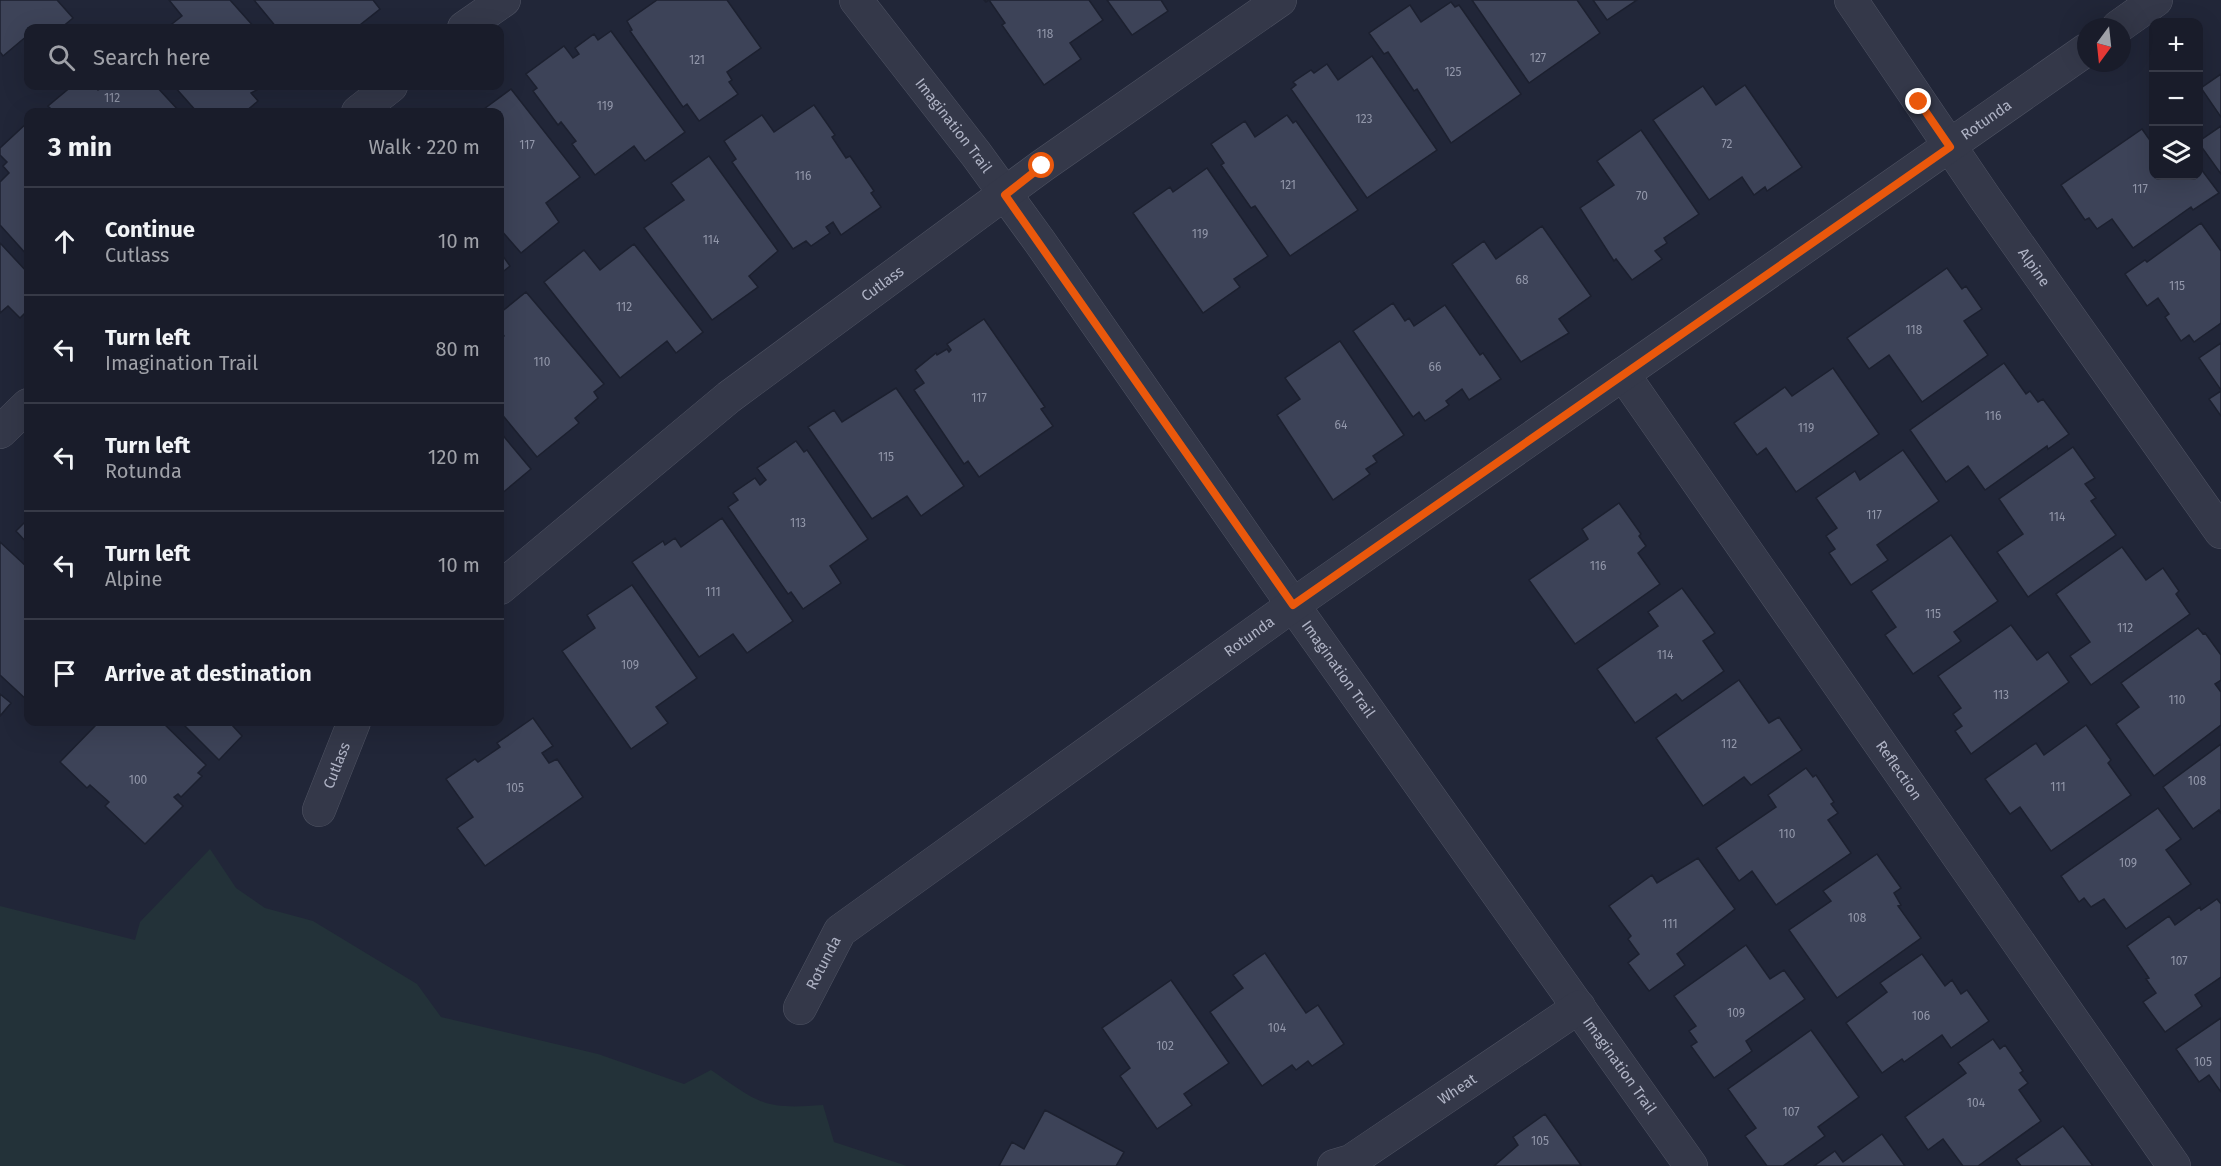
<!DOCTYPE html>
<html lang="en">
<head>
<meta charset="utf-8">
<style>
  body { margin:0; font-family:"Fira Sans",sans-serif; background:#262936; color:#f1f3f6 }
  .controls { position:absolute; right:18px; top:18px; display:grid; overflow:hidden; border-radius:12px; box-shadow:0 6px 24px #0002 }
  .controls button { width:54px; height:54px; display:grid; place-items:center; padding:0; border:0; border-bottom:2px solid #373a47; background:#191c2a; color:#f1f3f6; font:30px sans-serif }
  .compass { position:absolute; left:2077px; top:18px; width:54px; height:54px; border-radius:50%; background:#191c2a; box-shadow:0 6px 24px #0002; rotate:195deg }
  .stop { position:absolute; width:18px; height:18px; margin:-14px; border:4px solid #ea580c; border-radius:50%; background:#fff }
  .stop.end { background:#ea580c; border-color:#fff; box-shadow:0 2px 6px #0008 }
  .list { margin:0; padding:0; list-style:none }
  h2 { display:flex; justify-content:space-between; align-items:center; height:78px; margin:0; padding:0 24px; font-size:26px }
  h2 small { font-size:20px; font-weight:400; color:#9fa1a8 }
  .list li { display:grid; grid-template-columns:39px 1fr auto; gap:18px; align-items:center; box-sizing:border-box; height:108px; padding:0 24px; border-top:2px solid #373a47 }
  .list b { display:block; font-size:22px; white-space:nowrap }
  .list p { margin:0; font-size:20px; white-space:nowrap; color:#9fa1a8 }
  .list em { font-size:20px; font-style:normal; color:#9fa1a8 }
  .icon { flex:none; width:33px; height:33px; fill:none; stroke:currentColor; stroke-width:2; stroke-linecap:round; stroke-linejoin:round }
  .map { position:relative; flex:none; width:2221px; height:1166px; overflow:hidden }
  .search { position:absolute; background:#191c2a; box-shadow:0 6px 24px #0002; left:24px; top:24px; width:480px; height:66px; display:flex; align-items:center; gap:15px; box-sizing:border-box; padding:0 21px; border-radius:12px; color:#9fa1a8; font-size:22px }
  .panel { position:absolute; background:#191c2a; box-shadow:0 6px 24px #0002; left:24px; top:108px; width:480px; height:618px; border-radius:12px }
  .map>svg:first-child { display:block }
</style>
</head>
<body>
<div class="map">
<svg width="2221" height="1166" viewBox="0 0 2221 1166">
  <rect width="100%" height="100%" fill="#212638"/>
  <path fill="#233239" d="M 210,849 L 236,888 L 265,908 L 313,921 L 417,984 L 441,1017 L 598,1054 L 684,1084 L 711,1070 C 759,1103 763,1110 823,1105 L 834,1142 L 907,1166 L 0,1166 L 0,906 L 135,940 L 140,922 Z"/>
  <path fill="#3d4358" stroke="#1c202f" stroke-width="1.5" d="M 0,0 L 57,0 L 73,18 L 61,28 L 28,28 L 28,35 L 3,56 L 0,52 Z
    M 169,0 L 230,0 L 255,28 L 167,28 L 182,16 Z
    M 254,0 L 373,0 L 380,9 L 356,28 L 277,28 Z
    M 657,0 L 727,0 L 761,48 L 727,72 L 732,80 L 729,82 L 738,94 L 699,121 L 687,104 L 683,107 L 630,31 L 632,30 L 627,21 Z
    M 984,0 L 1089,0 L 1103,20 L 1070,43 L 1081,59 L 1044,85 L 1002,25 L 1005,23 L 989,0 L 986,2 Z
    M 1107,0 L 1161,0 L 1168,11 L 1132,35 Z
    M 1472,0 L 1577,0 L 1600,33 L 1529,83 Z
    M 1593,0 L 1637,0 L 1607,20 Z
    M 1451,2 L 1455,7 L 1459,5 L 1521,94 L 1451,143 L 1417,89 L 1414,91 L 1388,52 L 1384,54 L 1369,33 L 1410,5 L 1421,22 Z
    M 611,31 L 685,132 L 645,161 L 634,146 L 595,175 L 572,144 L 576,141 L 561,122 L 558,125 L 533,91 L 537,88 L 526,74 L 564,46 L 573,58 L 579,54 L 575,48 L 594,34 L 598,40 Z
    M 1372,56 L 1437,150 L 1367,198 L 1291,89 L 1296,85 L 1293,82 L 1311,70 L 1314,73 L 1327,64 L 1338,80 Z
    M 2221,74 L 2221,117 L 2201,88 Z
    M 1745,85 L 1802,167 L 1767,191 L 1765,187 L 1754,195 L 1742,177 L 1709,200 L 1653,120 L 1703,86 L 1716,105 Z
    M 72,86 L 95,86 L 98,90 L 104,86 L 156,86 L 180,112 L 54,112 L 48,106 Z
    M 174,86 L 264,86 L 251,93 L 258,101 L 245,112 L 197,112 Z
    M 511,89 L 580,177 L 546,203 L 559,222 L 521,253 L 500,229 L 500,112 L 487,112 L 484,109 Z
    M 814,105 L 835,135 L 832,137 L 846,158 L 850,156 L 874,191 L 871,193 L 881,207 L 841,235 L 833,222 L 826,227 L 830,233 L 811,246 L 806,241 L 793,249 L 732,162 L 736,159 L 724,141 L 762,115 L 774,132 Z
    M 1287,115 L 1293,123 L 1296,121 L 1358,210 L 1290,256 L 1255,206 L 1251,208 L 1221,165 L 1224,163 L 1211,144 L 1245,121 L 1255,137 Z
    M 28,122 L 28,256 L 0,225 L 0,182 L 9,173 L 3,166 L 7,162 L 0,155 L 0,148 Z
    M 2221,126 L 2221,174 L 2198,142 Z
    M 2142,129 L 2154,146 L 2154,176 L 2198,176 L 2198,165 L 2219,193 L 2193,210 L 2191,207 L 2133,248 L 2112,219 L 2097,229 L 2089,218 L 2085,220 L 2061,185 Z
    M 1641,130 L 1699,214 L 1664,238 L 1667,243 L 1655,251 L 1662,259 L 1632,280 L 1616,259 L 1614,261 L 1580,208 L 1614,185 L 1597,161 Z
    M 709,156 L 778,251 L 749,276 L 758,287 L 712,320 L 644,228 L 684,200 L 671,183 Z
    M 1207,168 L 1268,256 L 1234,279 L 1240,287 L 1203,313 L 1133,213 L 1170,187 L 1173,192 Z
    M 2201,223 L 2221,251 L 2221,323 L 2194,342 L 2189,335 L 2181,341 L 2165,317 L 2169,314 L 2158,298 L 2147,306 L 2125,274 L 2145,260 L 2147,262 Z
    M 1542,226 L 1591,296 L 1559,319 L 1569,333 L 1521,362 L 1452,264 L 1484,241 L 1496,259 Z
    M 0,243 L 28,273 L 28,310 L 20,318 L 8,306 L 0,313 Z
    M 634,244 L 703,332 L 676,353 L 667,341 L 620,378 L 544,282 L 584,250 L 600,270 Z
    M 500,252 L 510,266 L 500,274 Z
    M 1947,268 L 1962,289 L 1966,286 L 1982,309 L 1964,321 L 1988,355 L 1922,402 L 1889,355 L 1869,369 L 1847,338 Z
    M 526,292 L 604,384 L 594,392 L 598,398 L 575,418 L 579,423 L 537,457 L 500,412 L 500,340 L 504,336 L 500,330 L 500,313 Z
    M 1393,303 L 1405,321 L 1409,318 L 1414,326 L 1445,305 L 1480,355 L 1483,353 L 1501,379 L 1469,400 L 1462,389 L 1446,401 L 1449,405 L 1425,421 L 1419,412 L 1413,417 L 1353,331 Z
    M 984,319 L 1045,407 L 1041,409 L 1053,426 L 979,477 L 968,461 L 964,464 L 914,390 L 924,383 L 915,370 L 936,353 L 937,355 L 947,349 L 949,352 L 951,350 L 947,344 Z
    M 1340,341 L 1404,435 L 1373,456 L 1377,462 L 1366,469 L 1370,474 L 1333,500 L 1277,415 L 1300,399 L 1285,378 Z
    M 2221,343 L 2221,390 L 2199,358 Z
    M 2004,363 L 2026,394 L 2030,391 L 2038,402 L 2043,399 L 2069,434 L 2048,449 L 2047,446 L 1985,490 L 1968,466 L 1946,482 L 1910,430 Z
    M 1833,368 L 1879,434 L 1796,492 L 1766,448 L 1757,455 L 1734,423 L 1785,387 L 1792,396 Z
    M 896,388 L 964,486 L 921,516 L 907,496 L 872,519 L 808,427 L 834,410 L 842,422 Z
    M 2221,391 L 2221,416 L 2209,399 Z
    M 500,432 L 531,469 L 500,495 Z
    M 796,441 L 804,452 L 807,450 L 868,539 L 830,566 L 841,583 L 803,609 L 791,592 L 788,594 L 728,507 L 738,500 L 733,493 L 755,478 L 760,485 L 766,480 L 757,468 Z
    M 2073,447 L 2095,478 L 2085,484 L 2096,498 L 2091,501 L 2116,535 L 2028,597 L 1997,552 L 2023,534 L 1999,499 Z
    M 1903,450 L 1939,501 L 1877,545 L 1888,560 L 1851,585 L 1829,553 L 1835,549 L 1826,536 L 1837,528 L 1816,498 L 1855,471 L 1860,480 Z
    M 1619,503 L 1641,534 L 1639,536 L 1646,546 L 1638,553 L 1660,584 L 1575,644 L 1529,580 L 1588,539 L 1582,529 Z
    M 722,518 L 793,621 L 747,653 L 733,634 L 699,657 L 632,562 L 663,541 L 665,545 L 675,538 L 681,547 Z
    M 28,519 L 28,544 L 16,531 Z
    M 1951,535 L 1998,601 L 1954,632 L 1961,641 L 1913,674 L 1885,635 L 1896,627 L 1871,591 Z
    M 0,542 L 28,568 L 28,701 L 0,675 Z
    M 2122,547 L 2146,580 L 2163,568 L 2179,591 L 2176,594 L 2190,614 L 2091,685 L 2070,656 L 2090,642 L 2056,594 Z
    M 632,585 L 697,678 L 656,707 L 668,723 L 631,749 L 562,651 L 595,628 L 587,615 Z
    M 1682,588 L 1715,633 L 1703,641 L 1724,671 L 1682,701 L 1676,694 L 1635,723 L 1597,669 L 1658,626 L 1648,612 Z
    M 2011,625 L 2037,660 L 2048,652 L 2069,682 L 1971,754 L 1955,731 L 1962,726 L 1953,714 L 1961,708 L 1938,676 Z
    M 2198,628 L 2203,634 L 2205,633 L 2221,655 L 2221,680 L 2215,684 L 2221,692 L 2221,725 L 2154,776 L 2116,724 L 2139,707 L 2121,683 Z
    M 1739,680 L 1769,723 L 1779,717 L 1802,750 L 1751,785 L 1744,777 L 1703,806 L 1656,738 Z
    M 0,694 L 11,703 L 0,716 Z
    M 533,718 L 553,746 L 542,753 L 549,763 L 557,759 L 583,797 L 485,866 L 457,828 L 473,817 L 446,779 L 475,759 L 478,762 L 500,747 L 497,743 Z
    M 91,722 L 162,722 L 206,765 L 198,773 L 202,776 L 181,797 L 178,794 L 174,797 L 183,806 L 145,844 L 105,806 L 109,802 L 90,785 L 87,788 L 60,762 L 95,726 Z
    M 181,722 L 235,722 L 232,725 L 242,736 L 219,760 Z
    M 2086,725 L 2111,760 L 2108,763 L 2131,795 L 2051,851 L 2020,807 L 2010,814 L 1985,779 L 2036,743 L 2044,755 Z
    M 2221,744 L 2221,814 L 2219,810 L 2193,829 L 2163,787 Z
    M 1806,768 L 1813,777 L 1816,775 L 1834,802 L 1831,804 L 1838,813 L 1828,820 L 1851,853 L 1776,905 L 1752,871 L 1739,881 L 1716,848 L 1776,807 L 1768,795 Z
    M 2158,808 L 2181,839 L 2166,850 L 2191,884 L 2126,929 L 2104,899 L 2091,907 L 2084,898 L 2079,902 L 2061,876 Z
    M 1877,854 L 1901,888 L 1894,893 L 1901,905 L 1898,906 L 1921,938 L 1837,998 L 1789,930 L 1831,901 L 1823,891 Z
    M 1698,858 L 1735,909 L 1677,954 L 1685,965 L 1649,991 L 1628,963 L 1639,954 L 1628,939 L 1631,936 L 1609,906 L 1652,875 L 1657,883 Z
    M 2217,899 L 2221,904 L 2221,977 L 2195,995 L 2202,1006 L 2165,1032 L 2143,1002 L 2156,993 L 2146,979 L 2149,978 L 2127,946 L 2169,916 L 2175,925 L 2200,907 L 2201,910 Z
    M 1746,945 L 1770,979 L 1784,970 L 1805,999 L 1746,1041 L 1752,1051 L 1714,1078 L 1691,1046 L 1697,1042 L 1689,1031 L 1696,1026 L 1674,996 Z
    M 1265,953 L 1306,1013 L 1318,1005 L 1344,1044 L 1312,1066 L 1308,1061 L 1296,1070 L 1292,1065 L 1262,1086 L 1210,1012 L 1243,988 L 1233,975 Z
    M 1922,954 L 1945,986 L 1952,980 L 1961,994 L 1967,990 L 1989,1021 L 1951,1048 L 1942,1035 L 1904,1062 L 1902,1059 L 1882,1073 L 1846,1023 L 1887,992 L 1880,983 Z
    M 1171,980 L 1229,1063 L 1184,1094 L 1192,1105 L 1157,1129 L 1120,1076 L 1130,1068 L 1102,1028 Z
    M 2221,1018 L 2221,1092 L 2209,1075 L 2199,1082 L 2176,1049 Z
    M 1811,1030 L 1859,1097 L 1818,1127 L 1825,1136 L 1783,1166 L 1767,1166 L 1745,1136 L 1756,1128 L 1728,1089 Z
    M 1993,1039 L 2000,1049 L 2005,1045 L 2023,1071 L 2020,1073 L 2028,1083 L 2019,1090 L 2041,1121 L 1978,1166 L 1963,1166 L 1943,1139 L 1928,1150 L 1905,1117 L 1966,1073 L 1958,1063 Z
    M 1045,1110 L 1124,1152 L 1116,1166 L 999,1166 L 1012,1142 L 1024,1149 Z
    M 1545,1114 L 1581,1165 L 1494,1166 L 1518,1145 L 1513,1137 Z
    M 2063,1126 L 2093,1166 L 2021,1166 L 2016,1159 Z
    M 1882,1134 L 1905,1166 L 1814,1166 L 1835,1151 L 1843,1162 Z"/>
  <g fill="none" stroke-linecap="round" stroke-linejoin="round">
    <defs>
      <g id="minor">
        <path id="s1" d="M 856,0 L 976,154 L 1040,242 L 1293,605 L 1691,1166"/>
        <path id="s2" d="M 1851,0 L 1985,198 L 2221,532"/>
        <path d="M 2118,27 L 2156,0"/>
        <path d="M 464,28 L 504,0"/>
        <path d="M 358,112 L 391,86"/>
        <path id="s3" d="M 1623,374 L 2174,1166"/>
        <path d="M 0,432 L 28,405"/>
        <path id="s4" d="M 500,588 L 729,397 L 1042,166 L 1280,0"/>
        <path id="s5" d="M 319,810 L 354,722"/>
        <path id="s6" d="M 800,1008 L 840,931 L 1293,605 L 2086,50"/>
        <path id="s7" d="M 1334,1166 L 1351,1161 L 1579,1007"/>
      </g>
    </defs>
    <use href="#minor" stroke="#4f5363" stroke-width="34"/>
    <use href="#minor" stroke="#343849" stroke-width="33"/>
  </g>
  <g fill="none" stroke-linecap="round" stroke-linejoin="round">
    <path stroke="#ea580c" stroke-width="8" d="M 1042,166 L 1005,195 L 1293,605 L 1950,147 L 1919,102"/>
  </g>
  <g text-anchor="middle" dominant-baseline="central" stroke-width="4.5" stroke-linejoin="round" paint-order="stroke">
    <g font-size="12" fill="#9297aa">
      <text x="1045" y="34">118</text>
      <text x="1538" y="58">127</text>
      <text x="697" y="60">121</text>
      <text x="1453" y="72">125</text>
      <text x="112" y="98">112</text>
      <text x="605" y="106">119</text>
      <text x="1364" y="119">123</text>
      <text x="1727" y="144">72</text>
      <text x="527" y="145">117</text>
      <text x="803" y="176">116</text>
      <text x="1288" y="185">121</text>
      <text x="2140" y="189">117</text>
      <text x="1642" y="196">70</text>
      <text x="1200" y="234">119</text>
      <text x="711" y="240">114</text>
      <text x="1522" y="280">68</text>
      <text x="2177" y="286">115</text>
      <text x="624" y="307">112</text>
      <text x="1914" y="330">118</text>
      <text x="542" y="362">110</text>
      <text x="1435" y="367">66</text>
      <text x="979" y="398">117</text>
      <text x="1993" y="416">116</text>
      <text x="1341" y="425">64</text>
      <text x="1806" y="428">119</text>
      <text x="886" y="457">115</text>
      <text x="1874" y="515">117</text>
      <text x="2057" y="517">114</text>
      <text x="798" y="523">113</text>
      <text x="1598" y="566">116</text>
      <text x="713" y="592">111</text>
      <text x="1933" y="614">115</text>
      <text x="2125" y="628">112</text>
      <text x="1665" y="655">114</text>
      <text x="630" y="665">109</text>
      <text x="2001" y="695">113</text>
      <text x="2177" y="700">110</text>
      <text x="1729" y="744">112</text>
      <text x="138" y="780">100</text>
      <text x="2197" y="781">108</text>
      <text x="2058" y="787">111</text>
      <text x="515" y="788">105</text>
      <text x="1787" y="834">110</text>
      <text x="2128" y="863">109</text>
      <text x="1857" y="918">108</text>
      <text x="1670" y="924">111</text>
      <text x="2179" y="961">107</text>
      <text x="1736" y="1013">109</text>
      <text x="1921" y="1016">106</text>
      <text x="1277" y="1028">104</text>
      <text x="1165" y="1046">102</text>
      <text x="2203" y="1062">105</text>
      <text x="1976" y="1103">104</text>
      <text x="1791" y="1112">107</text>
      <text x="1540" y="1141">105</text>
    </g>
    <g font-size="15" fill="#afb3c5" stroke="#1a1e2d">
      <text stroke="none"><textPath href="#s6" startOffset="1491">Rotunda</textPath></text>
      <text stroke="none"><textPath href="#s1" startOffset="159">Imagination Trail</textPath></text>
      <text stroke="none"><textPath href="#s2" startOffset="324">Alpine</textPath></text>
      <text stroke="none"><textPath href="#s4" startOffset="489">Cutlass</textPath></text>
      <text stroke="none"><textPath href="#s6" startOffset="591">Rotunda</textPath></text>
      <text stroke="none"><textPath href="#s1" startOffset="825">Imagination Trail</textPath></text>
      <text stroke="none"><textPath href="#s5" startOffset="48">Cutlass</textPath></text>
      <text stroke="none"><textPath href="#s3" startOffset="483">Reflection</textPath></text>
      <text stroke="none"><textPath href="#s6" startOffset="51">Rotunda</textPath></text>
      <text stroke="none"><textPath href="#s1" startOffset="1311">Imagination Trail</textPath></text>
      <text stroke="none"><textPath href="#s7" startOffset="146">Wheat</textPath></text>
    </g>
  </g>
</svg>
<div class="controls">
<button>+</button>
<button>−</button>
<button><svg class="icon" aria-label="layers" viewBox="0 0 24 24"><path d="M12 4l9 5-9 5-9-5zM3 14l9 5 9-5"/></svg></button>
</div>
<svg class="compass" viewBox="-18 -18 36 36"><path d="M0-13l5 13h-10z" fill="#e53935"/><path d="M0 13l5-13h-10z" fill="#9fa1a8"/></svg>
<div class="stop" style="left:1042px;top:166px"></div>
<div class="stop end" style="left:1919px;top:102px"></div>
<div class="search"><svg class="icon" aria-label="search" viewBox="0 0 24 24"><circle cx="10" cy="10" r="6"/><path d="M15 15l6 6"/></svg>Search here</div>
<section class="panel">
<h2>3 min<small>Walk · 220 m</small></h2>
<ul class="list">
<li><svg class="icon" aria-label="ahead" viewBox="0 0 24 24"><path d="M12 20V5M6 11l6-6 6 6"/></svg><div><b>Continue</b><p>Cutlass</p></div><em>10 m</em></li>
<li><svg class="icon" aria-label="left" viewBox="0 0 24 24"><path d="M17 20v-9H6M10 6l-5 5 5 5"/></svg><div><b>Turn left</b><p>Imagination Trail</p></div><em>80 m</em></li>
<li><svg class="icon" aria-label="left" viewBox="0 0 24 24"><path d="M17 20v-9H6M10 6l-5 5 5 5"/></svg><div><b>Turn left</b><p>Rotunda</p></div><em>120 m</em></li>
<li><svg class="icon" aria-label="left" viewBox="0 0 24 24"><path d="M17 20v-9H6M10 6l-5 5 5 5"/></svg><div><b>Turn left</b><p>Alpine</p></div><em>10 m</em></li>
<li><svg class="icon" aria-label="arrive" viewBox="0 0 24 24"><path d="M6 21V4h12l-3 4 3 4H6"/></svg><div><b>Arrive at destination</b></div></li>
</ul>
</section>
</div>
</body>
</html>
